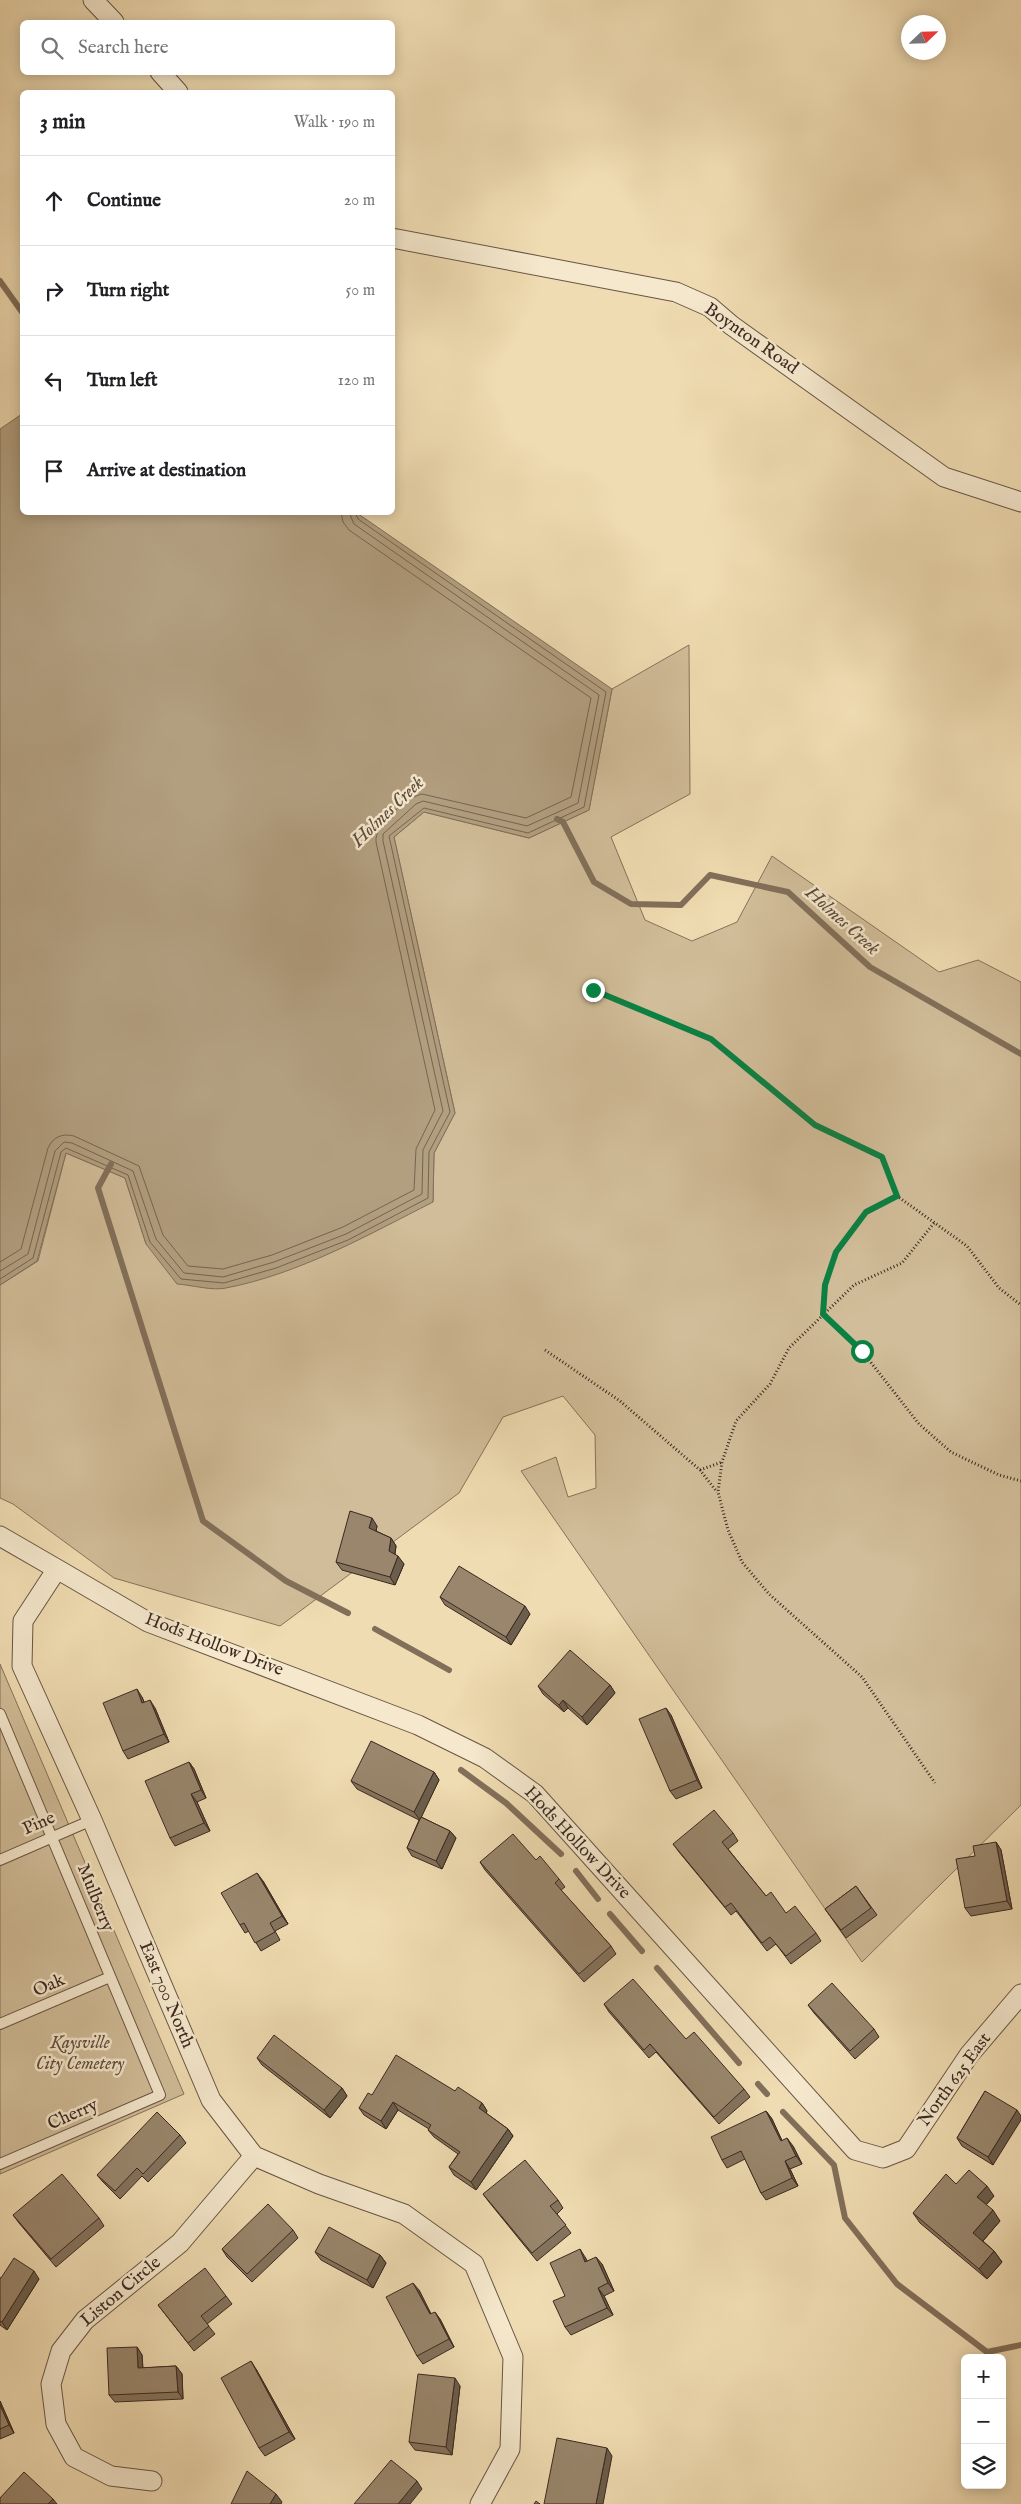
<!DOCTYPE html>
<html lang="en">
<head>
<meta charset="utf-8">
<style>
  body { margin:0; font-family:"IM FELL English",serif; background:#f6f6f6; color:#202124 }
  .controls { position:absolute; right:15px; bottom:15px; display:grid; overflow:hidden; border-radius:8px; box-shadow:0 2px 12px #0003 }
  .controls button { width:45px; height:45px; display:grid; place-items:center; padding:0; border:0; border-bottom:1px solid #e0e0e0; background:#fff; color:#202124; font:25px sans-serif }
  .compass { position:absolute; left:901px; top:15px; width:45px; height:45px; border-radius:50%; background:#fff; box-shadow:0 2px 12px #0003; rotate:67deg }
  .stop { position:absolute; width:15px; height:15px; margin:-11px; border:4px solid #0b8043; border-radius:50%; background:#fff }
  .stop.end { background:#0b8043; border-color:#fff; box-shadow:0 1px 5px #0008 }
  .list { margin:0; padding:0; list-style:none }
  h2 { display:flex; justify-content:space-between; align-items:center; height:65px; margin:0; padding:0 20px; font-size:21px }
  h2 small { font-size:16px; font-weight:400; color:#757577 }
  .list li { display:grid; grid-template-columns:32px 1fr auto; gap:15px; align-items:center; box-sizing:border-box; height:90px; padding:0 20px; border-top:1px solid #e0e0e0 }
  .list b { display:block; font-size:19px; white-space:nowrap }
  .list em { font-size:16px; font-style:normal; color:#757577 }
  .icon { flex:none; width:28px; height:28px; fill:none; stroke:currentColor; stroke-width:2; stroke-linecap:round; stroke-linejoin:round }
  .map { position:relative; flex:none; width:1021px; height:2504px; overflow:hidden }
  .search { position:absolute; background:#fff; box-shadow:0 2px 12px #0003; left:20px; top:20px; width:375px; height:55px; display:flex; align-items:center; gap:12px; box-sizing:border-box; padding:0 18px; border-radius:8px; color:#757577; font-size:19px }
  .panel { position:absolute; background:#fff; box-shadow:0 2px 12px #0003; left:20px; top:90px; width:375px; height:425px; border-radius:8px }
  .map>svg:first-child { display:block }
</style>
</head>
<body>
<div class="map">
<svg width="1021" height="2504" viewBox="0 0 1021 2504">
  <rect width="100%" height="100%" fill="#f0dcb2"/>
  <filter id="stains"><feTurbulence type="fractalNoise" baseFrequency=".004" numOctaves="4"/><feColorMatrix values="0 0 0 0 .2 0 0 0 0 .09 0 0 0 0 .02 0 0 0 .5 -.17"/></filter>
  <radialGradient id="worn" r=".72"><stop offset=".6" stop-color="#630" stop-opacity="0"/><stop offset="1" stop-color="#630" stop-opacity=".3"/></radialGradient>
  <path fill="#d1bd99" stroke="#86725c" d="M 689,645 L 690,794 L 611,837 L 645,920 L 692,941 L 737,922 L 772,856 L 939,972 L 978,960 L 1021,982 L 1021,1805 L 862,1962 L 521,1471 L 556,1457 L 568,1497 L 596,1488 L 595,1435 L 563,1396 L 503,1417 L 459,1493 L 280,1626 L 114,1578 L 13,1504 L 0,1498 L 0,1285 L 38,1261 L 66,1153 L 125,1178 L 146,1244 L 433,1202 L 434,1153 L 455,1113 L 394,837 L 424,812 L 529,838 L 589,810 L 612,689 Z
    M 0,1664 L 184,2094 L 0,2174 Z"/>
  <path fill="#b29f80" stroke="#826f5a" d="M 22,414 L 22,512 L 357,513 L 612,689 L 589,810 L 529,838 L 424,812 L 394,837 L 455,1113 L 434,1153 L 433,1202 C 368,1235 299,1274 226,1288 C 212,1291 192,1285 177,1284 L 146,1244 L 125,1178 L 66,1153 L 37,1261 L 0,1285 L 0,429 Z"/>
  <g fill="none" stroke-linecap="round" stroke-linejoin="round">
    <path stroke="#766450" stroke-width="1" d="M 0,1262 L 21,1249 L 48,1148 C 53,1137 62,1133 74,1136 L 139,1166 L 163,1235 L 188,1266 L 223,1269 L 272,1255 L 343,1227 L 414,1190 L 416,1149 L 435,1110 L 376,842 C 374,825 406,798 422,794 L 526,818 L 571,797 L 591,698 L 349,530 L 343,522 L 341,512
      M 0,1271 L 28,1254 L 55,1151 L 64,1142 L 72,1143 L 133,1171 L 156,1239 L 184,1273 L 223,1277 L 274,1262 L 346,1234 L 422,1194 L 423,1150 L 443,1111 L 383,841 L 383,834 L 416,804 L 423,801 L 527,826 L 578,803 L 599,695 L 354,524 L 349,512
      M 0,1279 L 33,1258 L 61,1152 L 66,1148 L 128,1175 L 150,1242 L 181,1279 L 224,1283 L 276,1268 L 348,1240 L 428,1198 L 429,1152 L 450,1112 L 389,836 L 424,808 L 528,833 L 584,807 L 606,692 L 358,519 L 355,512"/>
    <path stroke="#826f5a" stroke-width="6" d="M 0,281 L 22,312
      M 557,819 L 563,822 L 594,882 L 631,904 L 681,905 L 710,875 L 788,892 L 870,967 L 1021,1054
      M 111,1164 L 98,1188 L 203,1521 L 286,1581 L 348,1613
      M 375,1629 L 449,1670
      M 461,1770 L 506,1803 L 561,1854
      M 576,1871 L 598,1899
      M 610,1914 L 642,1951
      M 657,1968 L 739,2063
      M 758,2084 L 767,2094
      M 783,2112 L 834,2165 L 845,2218 L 897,2284 L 987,2352 L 1021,2345"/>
    <defs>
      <path id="lane" d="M 0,1714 L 160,2095 L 0,2164
        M 0,1860 L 92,1820
        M 0,2024 L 110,1977"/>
      <path id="street" d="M 93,0 L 114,22
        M 160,72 L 178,92
        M 392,238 L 676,292 L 710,307 L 731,325 L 944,477 L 1021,502
        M 0,1536 L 57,1569 L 23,1621 L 22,1666 L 92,1820 L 211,2100 L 254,2156 L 319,2184 L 404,2214 L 474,2264 L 513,2357 L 510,2449 L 480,2504
        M 57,1569 L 148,1622 L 418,1725 L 485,1758 L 535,1794 L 855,2150 L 883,2158 L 906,2149 L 969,2055 L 1021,1994
        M 152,2481 L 111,2476 L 74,2457 L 56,2424 L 51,2384 L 61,2351 L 85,2320 L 180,2243 L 254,2156"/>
    </defs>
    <use href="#lane" stroke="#685544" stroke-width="12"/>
    <use href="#street" stroke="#685544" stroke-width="21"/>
    <path stroke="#3b2820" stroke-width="3" stroke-dasharray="1 2.5" stroke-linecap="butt" d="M 593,990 L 711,1039 L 815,1125 L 882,1157 L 897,1196 L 967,1246 L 999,1288 L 1021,1305
      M 897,1196 L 866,1212 L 836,1252 L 825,1285 L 823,1314 L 862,1351 L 919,1424 L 951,1452 L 999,1475 L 1021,1481
      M 934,1223 L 902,1263 L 854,1285 L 789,1348 L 770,1384 L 736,1421 L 722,1462 L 718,1492 L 728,1530 L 742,1562 L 769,1594 L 862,1677 L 935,1783
      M 545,1350 L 620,1401 L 700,1470 L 717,1492
      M 700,1470 L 722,1462"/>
    <use href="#lane" stroke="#f5e8cd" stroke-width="10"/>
    <use href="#street" stroke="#f5e8cd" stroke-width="19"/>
  </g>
  <path fill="#84735d" stroke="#3b2820" d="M 377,1526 L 376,1531 L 391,1538 L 396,1546 L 395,1554 L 404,1564 L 395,1585 L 342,1570 L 336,1562 Z
    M 440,1597 L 530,1614 L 511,1645 L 445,1605 Z
    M 610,1685 L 615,1693 L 587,1725 L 568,1708 L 564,1712 L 543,1694 L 538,1686 Z
    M 142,1697 L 144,1702 L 155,1708 L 169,1742 L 128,1759 L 123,1751 Z
    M 671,1715 L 702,1788 L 676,1799 L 670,1791 Z
    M 189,1762 L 194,1769 L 206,1798 L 197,1802 L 210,1831 L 175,1846 L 170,1838 Z
    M 434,1772 L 439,1780 L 421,1817 L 450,1831 L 456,1838 L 442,1869 L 412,1856 L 407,1848 L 419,1820 L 357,1789 L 351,1781 Z
    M 733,1833 L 738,1841 L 728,1849 L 766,1896 L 786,1913 L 816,1933 L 821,1941 L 791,1964 L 776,1944 L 767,1951 L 736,1911 L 731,1915 L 679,1852 L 673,1844 Z
    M 996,1842 L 1001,1850 L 1012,1909 L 971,1916 L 965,1908 Z
    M 480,1862 L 559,1879 L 565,1887 L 561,1890 L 611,1946 L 616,1954 L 584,1982 L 485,1870 Z
    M 263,1881 L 288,1924 L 275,1931 L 280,1940 L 261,1951 L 249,1931 L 245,1933 L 240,1925 Z
    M 856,1886 L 877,1915 L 846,1938 L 825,1909 Z
    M 604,2004 L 686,2039 L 744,2089 L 750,2097 L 719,2124 L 656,2052 L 649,2058 L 609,2012 Z
    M 808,2005 L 874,2029 L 879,2037 L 855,2059 L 814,2013 Z
    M 257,2058 L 342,2088 L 347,2096 L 330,2118 L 262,2065 Z
    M 455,2091 L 482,2103 L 487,2111 L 486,2113 L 508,2129 L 513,2136 L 476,2190 L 454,2175 L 449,2167 L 458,2154 L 434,2137 L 428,2130 L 429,2129 L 398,2110 L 386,2129 L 364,2115 L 359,2108 L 372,2095 Z
    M 985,2091 L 993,2165 L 962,2146 L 957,2138 Z
    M 766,2111 L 772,2119 L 782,2141 L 793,2146 L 802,2164 L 790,2169 L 798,2186 L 766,2200 L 761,2193 L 745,2159 L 727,2168 L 722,2160 Z
    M 180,2135 L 186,2143 L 148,2182 L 142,2176 L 120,2199 L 103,2182 L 97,2175 Z
    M 956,2184 L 994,2196 L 986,2205 L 1000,2221 L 983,2241 L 994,2251 L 1002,2262 L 987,2279 L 920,2223 L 913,2213 Z
    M 483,2194 L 558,2200 L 563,2208 L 557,2214 L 571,2233 L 537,2261 L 489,2202 Z
    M 13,2215 L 99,2218 L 104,2226 L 56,2267 L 19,2223 Z
    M 293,2230 L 298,2238 L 252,2282 L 227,2257 L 222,2249 Z
    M 315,2252 L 380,2255 L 386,2263 L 373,2288 L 321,2260 Z
    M 585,2257 L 587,2261 L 602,2264 L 614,2291 L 604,2296 L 613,2315 L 571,2335 L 565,2327 L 565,2296 Z
    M 0,2278 L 39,2279 L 7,2330 L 0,2325 Z
    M 419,2290 L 431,2314 L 440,2319 L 454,2347 L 423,2364 L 417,2356 Z
    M 226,2296 L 232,2304 L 207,2324 L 215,2334 L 194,2351 L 158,2305 Z
    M 137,2347 L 142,2355 L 143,2368 L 176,2366 L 182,2374 L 183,2399 L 115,2402 L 109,2395 Z
    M 256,2369 L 295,2439 L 265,2456 L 259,2448 Z
    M 460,2386 L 452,2455 L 415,2450 L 409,2442 Z
    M 0,2401 L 14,2433 L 0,2439 Z"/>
  <path fill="#6b5e4c" stroke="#3b2820" d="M 372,1518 L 377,1526 L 375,1536 L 369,1528 Z
    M 391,1538 L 396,1546 L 394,1559 L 389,1551 Z
    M 398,1556 L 404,1564 L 395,1585 L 390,1577 Z
    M 525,1606 L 530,1614 L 511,1645 L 506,1637 Z
    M 610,1685 L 615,1693 L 587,1725 L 582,1717 Z
    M 137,1689 L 142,1697 L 148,1711 L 142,1703 Z
    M 150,1700 L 155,1708 L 169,1742 L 164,1734 Z
    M 563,1700 L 568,1708 L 564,1712 L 559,1705 Z
    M 666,1708 L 671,1715 L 702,1788 L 697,1780 Z
    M 189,1762 L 194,1769 L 206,1798 L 201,1790 Z
    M 434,1772 L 439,1780 L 420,1820 L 414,1812 Z
    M 191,1794 L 197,1802 L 210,1831 L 204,1823 Z
    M 450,1831 L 456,1838 L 442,1869 L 436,1861 Z
    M 996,1842 L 1001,1850 L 1012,1909 L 1007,1901 Z
    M 257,1873 L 263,1881 L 288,1924 L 282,1916 Z
    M 342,2088 L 347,2096 L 330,2118 L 324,2110 Z
    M 393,2102 L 398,2110 L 386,2129 L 381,2121 Z
    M 482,2103 L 487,2111 L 484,2116 L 479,2108 Z
    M 1017,2110 L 1021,2116 L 1021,2120 L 993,2165 L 988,2157 Z
    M 766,2111 L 772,2119 L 786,2149 L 781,2141 Z
    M 508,2129 L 513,2136 L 476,2190 L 471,2182 Z
    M 787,2138 L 793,2146 L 802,2164 L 796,2156 Z
    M 785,2161 L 790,2169 L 798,2186 L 792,2178 Z
    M 987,2186 L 994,2196 L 984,2207 L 977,2197 Z
    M 993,2210 L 1000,2221 L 981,2243 L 973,2233 Z
    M 580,2249 L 585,2257 L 591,2269 L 585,2262 Z
    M 994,2251 L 1002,2262 L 987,2279 L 979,2269 Z
    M 380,2255 L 386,2263 L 373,2288 L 367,2280 Z
    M 596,2257 L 602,2264 L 614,2291 L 608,2283 Z
    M 34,2271 L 39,2279 L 7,2330 L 2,2322 Z
    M 413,2283 L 419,2290 L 435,2322 L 430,2314 Z
    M 598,2288 L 604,2296 L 613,2315 L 607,2308 Z
    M 435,2312 L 440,2319 L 454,2347 L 449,2339 Z
    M 137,2347 L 142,2355 L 143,2376 L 138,2368 Z
    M 251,2361 L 256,2369 L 295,2439 L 289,2432 Z
    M 176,2366 L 182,2374 L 183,2399 L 178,2392 Z
    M 455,2378 L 460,2386 L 452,2455 L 446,2447 Z
    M 0,2401 L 14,2433 L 9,2425 L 0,2405 Z
    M 607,2448 L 612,2456 L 603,2504 L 596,2504 Z
    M 417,2481 L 422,2489 L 410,2504 L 398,2504 Z
    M 276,2494 L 282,2502 L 281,2504 L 270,2504 Z
    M 53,2499 L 57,2504 L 48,2504 Z"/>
  <path fill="#99866c" stroke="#3b2820" d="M 350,1511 L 372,1518 L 369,1528 L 391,1538 L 389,1551 L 398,1556 L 390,1577 L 336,1562 Z
    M 459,1566 L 525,1606 L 506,1637 L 440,1597 Z
    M 570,1650 L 610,1685 L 582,1717 L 563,1700 L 559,1705 L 538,1686 Z
    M 137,1689 L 142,1703 L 150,1700 L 164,1734 L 123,1751 L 103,1703 Z
    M 666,1708 L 697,1780 L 670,1791 L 639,1719 Z
    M 371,1741 L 434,1772 L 414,1812 L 351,1781 Z
    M 189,1762 L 201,1790 L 191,1794 L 204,1823 L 170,1838 L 145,1781 Z
    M 714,1810 L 733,1833 L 722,1842 L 766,1896 L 771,1892 L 786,1913 L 795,1906 L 816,1933 L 786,1956 L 770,1937 L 762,1943 L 731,1903 L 725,1907 L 673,1844 Z
    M 421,1817 L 450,1831 L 436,1861 L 407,1848 Z
    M 513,1834 L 536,1860 L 540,1856 L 559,1879 L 555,1883 L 611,1946 L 579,1974 L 480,1862 Z
    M 996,1842 L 1007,1901 L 965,1908 L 956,1859 L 975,1856 L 973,1846 Z
    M 257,1873 L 282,1916 L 270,1923 L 275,1932 L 255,1943 L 244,1923 L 240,1925 L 221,1893 Z
    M 856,1886 L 871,1908 L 841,1930 L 825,1909 Z
    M 633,1979 L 686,2039 L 694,2032 L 744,2089 L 714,2117 L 650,2044 L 644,2050 L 604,2004 Z
    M 832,1983 L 874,2029 L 850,2051 L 808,2005 Z
    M 274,2035 L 342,2088 L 324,2110 L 257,2058 Z
    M 396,2055 L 455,2091 L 458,2087 L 482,2103 L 479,2108 L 508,2129 L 471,2182 L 449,2167 L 460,2152 L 428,2130 L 431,2125 L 393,2102 L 381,2121 L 359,2108 L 368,2093 L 372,2095 Z
    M 985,2091 L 1017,2110 L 988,2157 L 957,2138 Z
    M 766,2111 L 781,2141 L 787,2138 L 796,2156 L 785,2161 L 792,2178 L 761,2193 L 741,2151 L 722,2160 L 711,2137 Z
    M 157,2112 L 180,2135 L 143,2174 L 137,2168 L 115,2191 L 97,2175 Z
    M 525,2160 L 558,2200 L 550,2206 L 566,2225 L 532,2253 L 483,2194 Z
    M 969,2170 L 987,2186 L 977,2197 L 993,2210 L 973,2233 L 994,2251 L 979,2269 L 913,2213 L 946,2174 L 956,2184 Z
    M 62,2174 L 99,2218 L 51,2259 L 13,2215 Z
    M 268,2204 L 293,2230 L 247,2274 L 222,2249 Z
    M 329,2227 L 380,2255 L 367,2280 L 315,2252 Z
    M 580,2249 L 585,2262 L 596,2257 L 608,2283 L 598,2288 L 607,2308 L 565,2327 L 553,2301 L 565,2296 L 550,2263 Z
    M 14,2258 L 34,2271 L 2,2322 L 0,2321 L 0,2278 L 1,2278 Z
    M 205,2268 L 226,2296 L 201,2316 L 209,2326 L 188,2343 L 158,2305 Z
    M 413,2283 L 430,2314 L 435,2312 L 449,2339 L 417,2356 L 386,2297 Z
    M 137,2347 L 138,2368 L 176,2366 L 178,2392 L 109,2395 L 107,2348 Z
    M 251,2361 L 289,2432 L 259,2448 L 221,2378 Z
    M 418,2374 L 455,2378 L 446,2447 L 409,2442 Z
    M 0,2405 L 9,2425 L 0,2429 Z
    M 557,2438 L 607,2448 L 596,2504 L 544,2504 Z
    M 391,2460 L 417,2481 L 398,2504 L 354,2504 Z
    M 247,2471 L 276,2494 L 270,2504 L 231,2504 Z
    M 24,2472 L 53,2499 L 48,2504 L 0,2504 L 0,2498 Z
    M 536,2501 L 540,2504 L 534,2504 Z"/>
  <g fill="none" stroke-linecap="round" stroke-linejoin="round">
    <path stroke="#0b8043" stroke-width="6" d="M 593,990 L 711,1039 L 815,1125 L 882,1157 L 897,1196 L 866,1212 L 836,1252 L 825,1285 L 823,1314 L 862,1351"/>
  </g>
  <g text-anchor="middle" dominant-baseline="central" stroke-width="5" stroke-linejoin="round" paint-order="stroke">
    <g font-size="18" fill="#3b2820" stroke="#f5e8cd">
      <text transform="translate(751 339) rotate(35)">Boynton Road</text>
      <text transform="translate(214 1645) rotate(21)">Hods Hollow Drive</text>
      <text transform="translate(39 1824) rotate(-24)">Pine</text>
      <text transform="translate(577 1843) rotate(47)">Hods Hollow Drive</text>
      <text transform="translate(95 1898) rotate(68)">Mulberry</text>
      <text transform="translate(49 1986) rotate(-23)">Oak</text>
      <text transform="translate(166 1995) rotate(67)">East 700 North</text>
      <text transform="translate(955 2080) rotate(-54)">North 625 East</text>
      <text transform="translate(73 2115) rotate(-24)">Cherry</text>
      <text transform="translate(121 2292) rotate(-40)">Liston Circle</text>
    </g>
    <g font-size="18" font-style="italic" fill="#604d3e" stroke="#f5e8cd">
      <text x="80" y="2043">Kaysville<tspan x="80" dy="21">City Cemetery</tspan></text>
    </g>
    <g font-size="19" font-style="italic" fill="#5f4c3d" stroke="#f5e8cd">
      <text transform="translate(388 812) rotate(-44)">Holmes Creek</text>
      <text transform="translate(842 921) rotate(42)">Holmes Creek</text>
    </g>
  </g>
  <rect width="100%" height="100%" filter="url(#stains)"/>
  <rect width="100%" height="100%" fill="url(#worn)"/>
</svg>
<div class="controls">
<button>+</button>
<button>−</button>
<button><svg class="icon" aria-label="layers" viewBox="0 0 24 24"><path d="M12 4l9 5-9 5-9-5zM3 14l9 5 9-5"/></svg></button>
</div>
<svg class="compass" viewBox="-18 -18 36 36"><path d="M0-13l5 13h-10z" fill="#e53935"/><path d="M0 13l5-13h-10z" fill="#757577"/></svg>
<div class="stop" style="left:862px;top:1351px"></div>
<div class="stop end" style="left:593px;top:990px"></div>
<div class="search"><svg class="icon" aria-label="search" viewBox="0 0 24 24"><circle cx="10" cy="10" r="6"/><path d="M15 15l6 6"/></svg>Search here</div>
<section class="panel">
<h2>3 min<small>Walk · 190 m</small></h2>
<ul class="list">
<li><svg class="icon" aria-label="ahead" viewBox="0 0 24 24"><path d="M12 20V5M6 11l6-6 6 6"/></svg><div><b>Continue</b></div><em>20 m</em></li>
<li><svg class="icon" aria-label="right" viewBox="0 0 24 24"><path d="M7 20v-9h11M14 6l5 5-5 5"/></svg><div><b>Turn right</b></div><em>50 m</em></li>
<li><svg class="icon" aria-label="left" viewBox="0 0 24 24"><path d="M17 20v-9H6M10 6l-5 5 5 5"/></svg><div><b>Turn left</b></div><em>120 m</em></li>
<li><svg class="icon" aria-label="arrive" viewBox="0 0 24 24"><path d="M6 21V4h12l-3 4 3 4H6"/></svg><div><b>Arrive at destination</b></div></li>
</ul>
</section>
</div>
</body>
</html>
